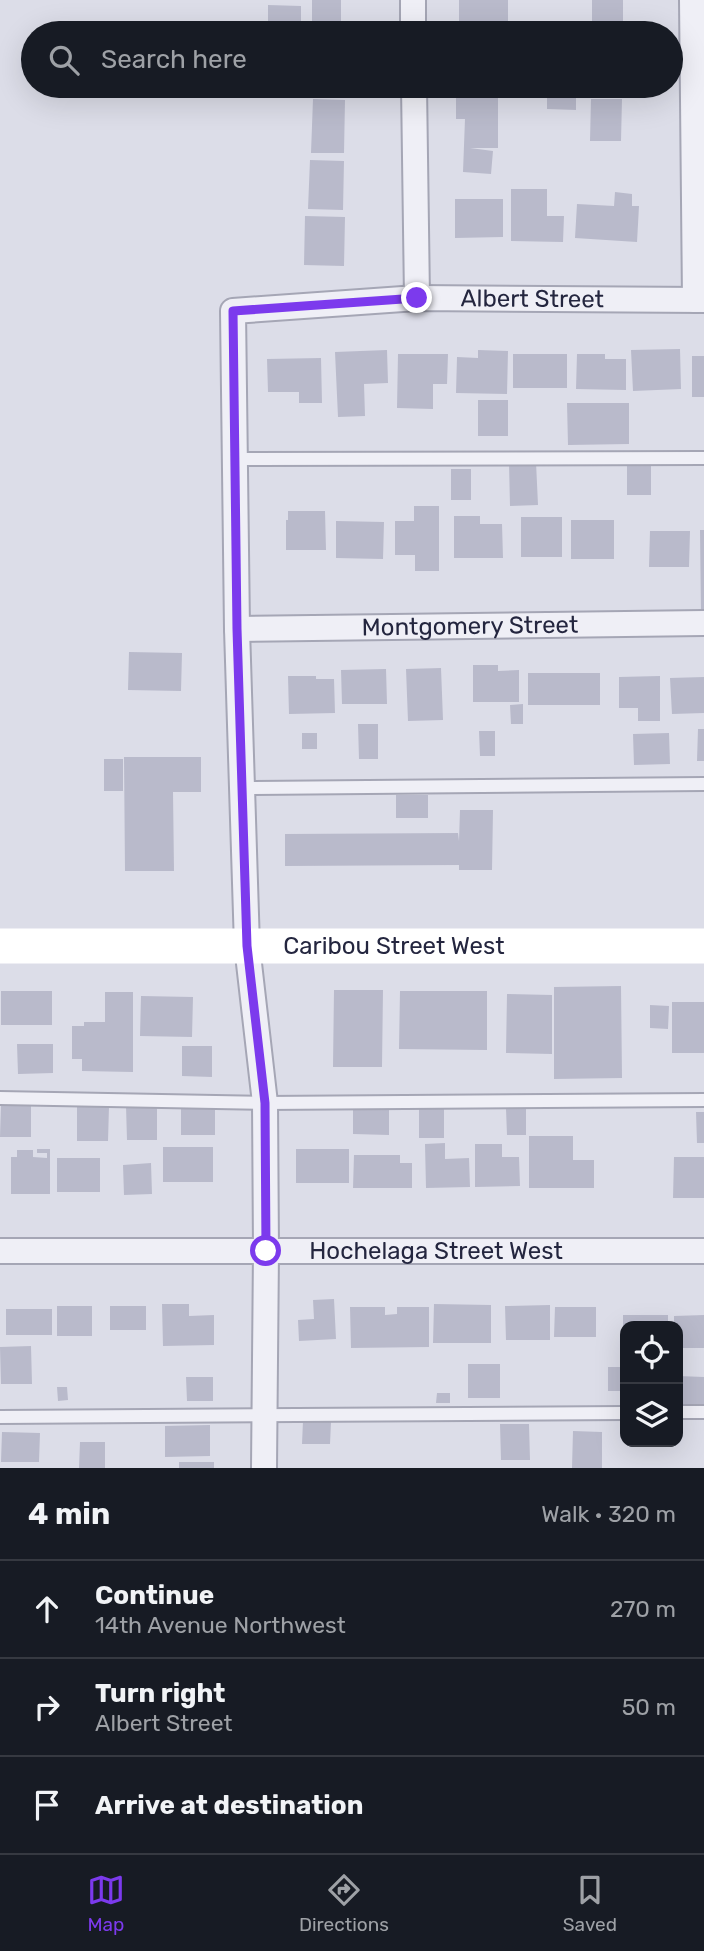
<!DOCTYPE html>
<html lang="en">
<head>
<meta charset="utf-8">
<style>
  body { margin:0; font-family:Rubik,sans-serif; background:#242831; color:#f1f3f6 }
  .controls { position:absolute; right:21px; bottom:21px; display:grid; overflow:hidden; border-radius:14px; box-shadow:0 7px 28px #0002 }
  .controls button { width:63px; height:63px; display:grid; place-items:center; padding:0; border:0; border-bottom:2px solid #363941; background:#171b24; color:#f1f3f6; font:35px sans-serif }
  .stop { position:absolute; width:21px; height:21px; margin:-16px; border:5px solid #7c3aed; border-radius:50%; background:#fff }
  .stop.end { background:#7c3aed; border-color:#fff; box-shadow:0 2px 7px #0008 }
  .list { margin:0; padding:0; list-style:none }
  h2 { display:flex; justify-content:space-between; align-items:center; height:91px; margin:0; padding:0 28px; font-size:30px }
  h2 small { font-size:23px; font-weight:400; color:#9ea1a6 }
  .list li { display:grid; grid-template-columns:46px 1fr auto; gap:21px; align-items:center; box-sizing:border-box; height:98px; padding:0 28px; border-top:2px solid #363941 }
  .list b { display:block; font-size:26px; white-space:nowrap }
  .list p { margin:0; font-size:23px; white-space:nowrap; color:#9ea1a6 }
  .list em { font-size:23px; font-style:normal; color:#9ea1a6 }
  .icon { flex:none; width:38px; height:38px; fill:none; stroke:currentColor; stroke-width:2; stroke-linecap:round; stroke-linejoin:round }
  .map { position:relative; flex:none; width:704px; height:1468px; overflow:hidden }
  .search { position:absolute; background:#171b24; box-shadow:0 7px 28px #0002; left:21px; right:21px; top:21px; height:77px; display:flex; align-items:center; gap:18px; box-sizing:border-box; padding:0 24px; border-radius:38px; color:#9ea1a6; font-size:26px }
  .sheet { height:385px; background:#171b24 }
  nav { display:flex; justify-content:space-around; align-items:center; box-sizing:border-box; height:98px; border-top:2px solid #363941; background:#171b24; font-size:19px; color:#9ea1a6 }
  nav a { display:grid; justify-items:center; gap:4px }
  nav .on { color:#7c3aed }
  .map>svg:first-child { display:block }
</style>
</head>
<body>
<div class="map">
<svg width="704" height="1468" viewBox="0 0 704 1468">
  <rect width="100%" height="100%" fill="#dcdde8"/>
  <path fill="#b9bacb" d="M 312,0 L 341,0 L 341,28 L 312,28 Z
    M 459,0 L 508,0 L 508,22 L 459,22 Z
    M 592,0 L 623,0 L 623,21 L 592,21 Z
    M 268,5 L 301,6 L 301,27 L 268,27 Z
    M 296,86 L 344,86 L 344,90 L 296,91 Z
    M 498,92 L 498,148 L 470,148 L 493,151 L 491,174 L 463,172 L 465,119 L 456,119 L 456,93 Z
    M 547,92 L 576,92 L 576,110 L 547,109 Z
    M 313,99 L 345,100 L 344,153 L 311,153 Z
    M 591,99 L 622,99 L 621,141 L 590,141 Z
    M 310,160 L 344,161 L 343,210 L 308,209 Z
    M 511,189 L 547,189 L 547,216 L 564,216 L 563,242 L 511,241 Z
    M 615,192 L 632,194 L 632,206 L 639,206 L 637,242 L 575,238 L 577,204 L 614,206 Z
    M 455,199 L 503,199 L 503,237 L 455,238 Z
    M 305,216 L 345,217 L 344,266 L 304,265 Z
    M 680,349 L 681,389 L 633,391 L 631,350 Z
    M 387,350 L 388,383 L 364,384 L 365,416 L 338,417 L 335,352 Z
    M 478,350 L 508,351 L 507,394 L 456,393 L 457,357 L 478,358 Z
    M 398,354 L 448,354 L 447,384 L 433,384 L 433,409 L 397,408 Z
    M 513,354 L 567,354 L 567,388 L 513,388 Z
    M 577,354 L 605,354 L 605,359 L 626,359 L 626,390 L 576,389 Z
    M 692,356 L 704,356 L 704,397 L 692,397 Z
    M 321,358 L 322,403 L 299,403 L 299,392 L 268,392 L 267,359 Z
    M 478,400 L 508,400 L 508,436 L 478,436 Z
    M 567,403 L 629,403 L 629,444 L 568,445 Z
    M 536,462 L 538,505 L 510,506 L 509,463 Z
    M 627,463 L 651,463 L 651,495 L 627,495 Z
    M 451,469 L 471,469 L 471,500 L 451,500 Z
    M 414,506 L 439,506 L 439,571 L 415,571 L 415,555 L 395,555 L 395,521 L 414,521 Z
    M 288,511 L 325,511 L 326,550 L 286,550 L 286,520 L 288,520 Z
    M 454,516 L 480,516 L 480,524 L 502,524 L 503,558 L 454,558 Z
    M 521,517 L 562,517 L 562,557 L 521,557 Z
    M 571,520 L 614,520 L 614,559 L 571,559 Z
    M 336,521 L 384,522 L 383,559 L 336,558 Z
    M 700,530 L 704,530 L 704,613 L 701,613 Z
    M 650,531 L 690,531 L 689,567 L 649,567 Z
    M 129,652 L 182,653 L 181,691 L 128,690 Z
    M 473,665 L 498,665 L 498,671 L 519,670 L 519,702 L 473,702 Z
    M 441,668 L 443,720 L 408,721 L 406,669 Z
    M 386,669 L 387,704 L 342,704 L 341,670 Z
    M 528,673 L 600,673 L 600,705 L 528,705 Z
    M 288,676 L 316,676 L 316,679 L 334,679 L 335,713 L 289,714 Z
    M 660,676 L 660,721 L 638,721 L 638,708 L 619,708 L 619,677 Z
    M 704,677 L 704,713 L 672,714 L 670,678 Z
    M 523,704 L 523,724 L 511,724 L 510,705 Z
    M 358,724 L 378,724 L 378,759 L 359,759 Z
    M 698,729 L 704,729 L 704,761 L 697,761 Z
    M 479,731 L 495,731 L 495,756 L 480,756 Z
    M 302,733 L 317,733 L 317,749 L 302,749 Z
    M 669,733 L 670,764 L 634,765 L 633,734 Z
    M 124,757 L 201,757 L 201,792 L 173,792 L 174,871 L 125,871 Z
    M 104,759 L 123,759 L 123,791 L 104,791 Z
    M 396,795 L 428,795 L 428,818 L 396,818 Z
    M 460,810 L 493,810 L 492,870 L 459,870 L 459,865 L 285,866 L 285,834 L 458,833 L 459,841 Z
    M 621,986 L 622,1078 L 554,1079 L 554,987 Z
    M 334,990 L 383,990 L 382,1067 L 333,1067 Z
    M 1,991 L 52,991 L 52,1025 L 1,1025 Z
    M 400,991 L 487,991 L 487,1050 L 399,1049 Z
    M 105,992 L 133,992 L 133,1072 L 82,1071 L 82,1059 L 72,1059 L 72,1026 L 84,1026 L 84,1022 L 105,1022 Z
    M 507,994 L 552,995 L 552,1054 L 506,1053 Z
    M 141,996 L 193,997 L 192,1037 L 140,1036 Z
    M 672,1002 L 704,1002 L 704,1053 L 672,1053 Z
    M 650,1005 L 669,1006 L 668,1029 L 650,1028 Z
    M 17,1044 L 53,1044 L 53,1073 L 18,1074 Z
    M 182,1046 L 212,1046 L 212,1077 L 182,1076 Z
    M 1,1104 L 31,1104 L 31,1137 L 0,1137 Z
    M 353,1104 L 389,1104 L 389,1135 L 353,1134 Z
    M 77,1105 L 109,1106 L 108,1141 L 77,1141 Z
    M 157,1105 L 157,1140 L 127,1140 L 126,1106 Z
    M 181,1105 L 215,1105 L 215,1135 L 181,1135 Z
    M 419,1109 L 444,1109 L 444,1138 L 419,1138 Z
    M 506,1109 L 526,1109 L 526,1135 L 507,1135 Z
    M 696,1112 L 704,1112 L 704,1143 L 697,1143 Z
    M 529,1136 L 573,1136 L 573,1160 L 594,1160 L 594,1188 L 529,1188 Z
    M 445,1143 L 445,1159 L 469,1158 L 470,1187 L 426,1188 L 425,1144 Z
    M 475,1144 L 502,1144 L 502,1157 L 519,1157 L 520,1186 L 475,1187 Z
    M 163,1147 L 213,1147 L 213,1182 L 163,1182 Z
    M 37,1149 L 50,1149 L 50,1194 L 11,1194 L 11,1157 L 17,1157 L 17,1150 L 33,1150 L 33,1157 L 47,1158 L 47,1153 L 37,1153 Z
    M 296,1149 L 349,1149 L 349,1183 L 296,1183 Z
    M 354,1155 L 400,1155 L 400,1163 L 412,1163 L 412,1188 L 353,1188 Z
    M 674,1157 L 704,1157 L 704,1198 L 673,1198 Z
    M 57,1158 L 100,1158 L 100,1192 L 57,1192 Z
    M 151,1163 L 152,1194 L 124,1195 L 123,1165 Z
    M 334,1299 L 336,1339 L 299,1341 L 298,1320 L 314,1319 L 313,1300 Z
    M 162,1304 L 189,1304 L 189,1316 L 214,1315 L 214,1345 L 163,1346 Z
    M 434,1304 L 491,1305 L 491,1343 L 433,1343 Z
    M 550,1305 L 550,1340 L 506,1340 L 505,1306 Z
    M 57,1306 L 92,1306 L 92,1336 L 57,1336 Z
    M 110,1306 L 146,1306 L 146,1330 L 110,1330 Z
    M 350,1307 L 385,1307 L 385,1315 L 397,1314 L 397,1307 L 429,1307 L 429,1347 L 351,1348 Z
    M 555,1307 L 596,1307 L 596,1337 L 554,1337 Z
    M 6,1309 L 52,1309 L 52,1335 L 6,1335 Z
    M 623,1315 L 668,1315 L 668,1326 L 623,1326 Z
    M 704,1315 L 704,1348 L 678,1348 L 678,1326 L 674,1326 L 674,1316 Z
    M 31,1346 L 32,1384 L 1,1384 L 0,1347 Z
    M 468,1364 L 500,1364 L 500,1398 L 468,1398 Z
    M 608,1367 L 625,1367 L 625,1391 L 608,1391 Z
    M 678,1376 L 704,1377 L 704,1409 L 678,1408 Z
    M 186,1377 L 213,1377 L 213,1401 L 187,1401 Z
    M 57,1387 L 67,1387 L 68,1400 L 58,1401 Z
    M 437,1393 L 450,1393 L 450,1403 L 436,1403 Z
    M 303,1421 L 331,1422 L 330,1444 L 302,1444 Z
    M 500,1424 L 529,1424 L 530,1460 L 501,1460 Z
    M 210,1425 L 210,1456 L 165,1457 L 165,1426 Z
    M 573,1431 L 602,1432 L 602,1468 L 572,1468 Z
    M 2,1432 L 40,1433 L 39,1462 L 1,1462 Z
    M 80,1442 L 105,1442 L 105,1468 L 79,1468 Z
    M 179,1462 L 214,1462 L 214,1468 L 179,1468 Z"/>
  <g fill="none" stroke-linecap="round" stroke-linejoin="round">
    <defs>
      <path id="lane" d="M 234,459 L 704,458
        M 242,788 L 704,784
        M 0,1098 L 265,1103 L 704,1100
        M 678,1412 L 704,1412
        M 0,1417 L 625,1413"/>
      <g id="street">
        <path d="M 413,0 L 413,33"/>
        <path d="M 692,0 L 695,300"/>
        <path d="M 414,86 L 417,298"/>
        <path id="s1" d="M 237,629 L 704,623"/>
        <path id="s2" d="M 0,1251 L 704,1251"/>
        <path id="s3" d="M 264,1468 L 266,1251 L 265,1103 L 247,946 L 237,629 L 233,311 L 417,298 L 704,300"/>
      </g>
    </defs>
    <use href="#lane" stroke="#a5a6b5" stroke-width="16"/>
    <use href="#street" stroke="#a5a6b5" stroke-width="28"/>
    <use href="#lane" stroke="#efeff6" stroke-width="12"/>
    <use href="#street" stroke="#efeff6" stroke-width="24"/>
    <path stroke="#fff" stroke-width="35" id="s4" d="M 0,946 L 704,946"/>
  </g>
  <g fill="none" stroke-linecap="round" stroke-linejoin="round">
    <path stroke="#7c3aed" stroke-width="9" d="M 266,1251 L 265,1103 L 247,946 L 237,629 L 233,311 L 417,298"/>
  </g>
  <g text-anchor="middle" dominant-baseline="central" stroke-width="5" stroke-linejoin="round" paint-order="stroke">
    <g font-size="24" fill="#24263f" stroke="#ebedf5">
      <text stroke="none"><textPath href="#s3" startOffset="1458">Albert Street</textPath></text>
      <text stroke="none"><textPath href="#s1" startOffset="233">Montgomery Street</textPath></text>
      <text stroke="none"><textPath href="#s4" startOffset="394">Caribou Street West</textPath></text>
      <text stroke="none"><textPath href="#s2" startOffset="436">Hochelaga Street West</textPath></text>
    </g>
  </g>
</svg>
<div class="controls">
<button><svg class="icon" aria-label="locate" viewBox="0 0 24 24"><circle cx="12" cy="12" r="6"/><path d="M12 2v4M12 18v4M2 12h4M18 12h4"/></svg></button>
<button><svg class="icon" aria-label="layers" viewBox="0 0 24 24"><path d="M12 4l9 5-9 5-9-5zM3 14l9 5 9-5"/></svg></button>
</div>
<div class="stop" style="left:266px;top:1251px"></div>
<div class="stop end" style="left:417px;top:298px"></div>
<div class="search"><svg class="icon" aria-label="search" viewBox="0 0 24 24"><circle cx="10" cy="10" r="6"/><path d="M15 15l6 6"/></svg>Search here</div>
</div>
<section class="sheet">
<h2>4 min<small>Walk · 320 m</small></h2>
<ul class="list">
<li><svg class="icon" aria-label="ahead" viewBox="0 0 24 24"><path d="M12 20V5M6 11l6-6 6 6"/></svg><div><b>Continue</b><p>14th Avenue Northwest</p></div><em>270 m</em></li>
<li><svg class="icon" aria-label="right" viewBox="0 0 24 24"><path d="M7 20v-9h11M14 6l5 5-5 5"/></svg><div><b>Turn right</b><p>Albert Street</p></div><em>50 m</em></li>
<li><svg class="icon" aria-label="arrive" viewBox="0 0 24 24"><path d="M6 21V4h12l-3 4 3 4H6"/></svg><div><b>Arrive at destination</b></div></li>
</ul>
</section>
<nav>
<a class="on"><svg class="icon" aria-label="map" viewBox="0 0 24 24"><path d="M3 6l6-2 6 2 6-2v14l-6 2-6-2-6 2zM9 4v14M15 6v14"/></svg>Map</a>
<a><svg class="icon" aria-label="directions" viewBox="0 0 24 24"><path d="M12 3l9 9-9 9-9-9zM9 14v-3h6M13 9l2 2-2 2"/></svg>Directions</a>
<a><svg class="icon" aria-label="saved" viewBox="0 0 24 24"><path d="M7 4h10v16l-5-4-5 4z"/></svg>Saved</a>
</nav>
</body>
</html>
